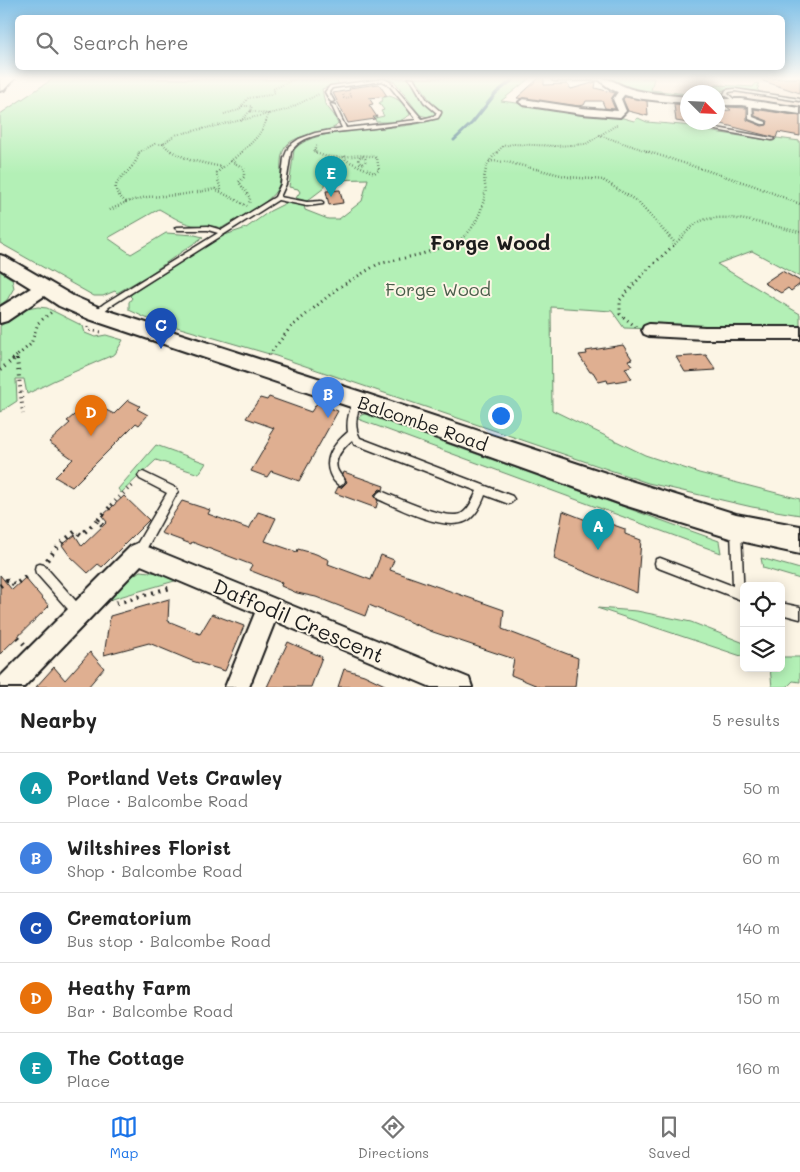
<!DOCTYPE html>
<html lang="en">
<head>
<meta charset="utf-8">
<style>
  body { margin:0; font-family:Mali,sans-serif; background:#f2f2f2; color:#222 }
  .controls { position:absolute; right:15px; bottom:15px; display:grid; overflow:hidden; border-radius:8px; box-shadow:0 2px 12px #0003 }
  .controls button { width:45px; height:45px; display:grid; place-items:center; padding:0; border:0; border-bottom:1px solid #e0e0e0; background:#fff; color:#222; font:25px sans-serif }
  .compass { position:absolute; left:680px; top:85px; width:45px; height:45px; border-radius:50%; background:#fff; box-shadow:0 2px 12px #0003; rotate:114deg }
  .you { position:absolute; left:500px; top:415px; width:18px; height:18px; margin:-12px; border:4px solid #fff; border-radius:50%; background:#1a73e8; box-shadow:0 0 0 8px #1a73e833 }
  .badge { display:grid; place-items:center; width:32px; height:32px; border-radius:50%; background:#1a73e8; color:#fff; font-size:16px; font-weight:700 }
  .pin { position:absolute; translate:-50% -41px; filter:drop-shadow(0 1px 2px #0008) }
  .pin::after { content:''; position:absolute; top:26px; width:18px; height:15px; background:inherit; clip-path:polygon(0 0,100% 0,50% 100%) }
  .list { margin:0; padding:0; list-style:none }
  h2 { display:flex; justify-content:space-between; align-items:center; height:65px; margin:0; padding:0 20px; font-size:21px }
  h2 small { font-size:16px; font-weight:400; color:#767676 }
  .list li { display:grid; grid-template-columns:32px 1fr auto; gap:15px; align-items:center; box-sizing:border-box; height:70px; padding:0 20px; border-top:1px solid #e0e0e0 }
  .list b { display:block; font-size:19px; white-space:nowrap }
  .list p { margin:0; font-size:16px; white-space:nowrap; color:#767676 }
  .list em { font-size:16px; font-style:normal; color:#767676 }
  .icon { flex:none; width:28px; height:28px; fill:none; stroke:currentColor; stroke-width:2; stroke-linecap:round; stroke-linejoin:round }
  .map { position:relative; flex:none; width:800px; height:687px; overflow:hidden }
  .search { position:absolute; background:#fff; box-shadow:0 2px 12px #0003; left:15px; right:15px; top:15px; height:55px; display:flex; align-items:center; gap:12px; box-sizing:border-box; padding:0 18px; border-radius:8px; color:#767676; font-size:19px }
  .sheet { height:415px; background:#fff }
  nav { display:flex; justify-content:space-around; align-items:center; box-sizing:border-box; height:70px; border-top:1px solid #e0e0e0; background:#fff; font-size:14px; color:#767676 }
  nav a { display:grid; justify-items:center; gap:2px }
  nav .on { color:#1a73e8 }
  .map>svg:first-child { display:block }
</style>
</head>
<body>
<div class="map">
<svg width="800" height="687" viewBox="0 0 800 687">
  <rect width="100%" height="100%" fill="#fcf5e5"/>
  <filter id="ink" filterUnits="userSpaceOnUse"><feTurbulence type="fractalNoise" baseFrequency=".02" numOctaves="2"/><feDisplacementMap in="SourceGraphic" scale="10" xChannelSelector="R" yChannelSelector="G"/><feConvolveMatrix kernelMatrix="1 2 1 2 8 2 1 2 1" color-interpolation-filters="sRGB"/></filter>
  <g filter="url(#ink)">
    <path fill="#f3e0cc" d="M 654,78 L 800,78 L 800,106 L 734,95 L 718,96 L 718,92 L 688,92 L 687,94 L 650,90 Z"/>
    <path fill="#b3f0b6" stroke="#688669" d="M 54,78 L 323,80 L 335,78 L 339,84 L 322,89 L 325,104 L 334,115 L 338,124 C 332,133 301,133 289,143 C 276,154 284,173 278,187 C 271,204 237,218 222,228 C 212,225 203,226 193,225 C 181,223 170,215 159,209 L 108,238 L 131,254 L 166,233 L 195,235 L 203,237 L 150,274 L 117,293 L 115,291 L 103,296 L 94,296 L 0,243 L 0,114 Z
      M 383,78 L 406,78 L 411,81 L 423,102 L 435,112 L 435,114 L 428,117 L 420,115 L 395,82 Z
      M 414,78 L 530,78 L 501,101 L 612,115 L 634,121 L 638,118 L 647,122 L 693,126 L 694,129 L 774,141 L 777,138 L 800,141 L 800,277 L 752,251 L 717,264 L 800,314 L 800,333 L 624,328 L 612,311 L 551,307 L 552,410 L 645,455 L 699,473 L 800,499 L 800,515 L 752,507 L 648,483 L 276,356 L 146,318 L 129,310 L 129,302 L 132,298 L 130,296 L 133,293 L 222,236 L 246,228 L 270,211 L 288,202 L 304,205 L 305,210 L 328,219 L 339,219 L 362,201 L 368,179 L 327,180 L 324,188 L 307,201 L 296,198 L 300,192 L 298,189 L 289,187 L 294,150 C 315,122 409,135 441,116 L 442,111 L 432,104 L 420,84 Z
      M 611,78 L 654,78 L 651,90 L 687,94 L 687,96 C 664,93 629,95 611,78 Z
      M 756,83 L 759,84 L 757,86 L 759,87 L 757,89 L 760,92 L 730,88 L 721,91 L 726,97 L 718,98 L 718,92 L 712,92 L 713,87 L 717,85 L 753,87 Z
      M 389,96 C 398,98 408,106 410,115 L 398,122 L 376,122 L 375,118 L 384,116 L 381,111 L 384,110 L 379,103 L 383,100 L 382,98 Z
      M 0,271 L 12,279 L 14,288 L 7,300 L 0,305 Z
      M 38,307 L 47,308 L 83,326 L 85,333 L 95,337 L 106,335 L 123,340 L 115,354 L 53,381 L 27,394 L 24,379 L 16,379 L 17,401 L 0,412 L 0,326 L 27,309 Z
      M 365,414 L 719,541 L 721,553 L 358,419 L 361,415 Z
      M 156,445 L 206,463 L 199,474 L 156,460 L 121,493 L 118,489 Z
      M 761,558 L 800,569 L 800,579 L 763,568 Z
      M 140,571 L 160,573 L 178,580 L 102,602 L 118,586 Z
      M 597,608 L 637,611 L 691,622 L 744,643 L 744,657 Z
      M 781,657 L 800,657 L 800,682 L 793,681 L 787,687 L 772,687 L 770,668 L 781,668 Z"/>
    <g fill="none" stroke-linecap="round" stroke-linejoin="round">
      <path stroke="#5d8b96" stroke-width="3" d="M 454,140 L 472,123 L 496,93 L 515,78"/>
    </g>
    <path fill="#dfaf91" stroke="#1c1c1c" d="M 539,78 L 544,78 L 544,85 L 567,84 L 571,89 L 596,82 L 595,88 L 615,93 L 611,100 L 615,109 L 605,108 L 602,101 L 586,101 L 584,105 L 579,106 L 517,98 Z
      M 764,78 L 800,78 L 800,93 L 763,81 Z
      M 379,84 L 387,96 L 369,98 L 373,104 L 369,105 L 377,117 L 373,117 L 375,119 L 348,123 L 333,93 L 350,90 L 349,88 Z
      M 625,97 L 647,101 L 648,116 L 628,111 L 623,99 Z
      M 674,104 L 688,105 L 688,123 L 676,121 Z
      M 727,107 L 747,108 L 747,120 L 762,126 L 767,125 L 768,121 L 755,116 L 754,109 L 800,116 L 800,136 L 778,132 L 776,138 L 718,123 L 718,111 L 731,110 Z
      M 340,190 L 343,203 L 329,205 L 326,191 Z
      M 782,271 L 800,281 L 800,284 L 791,291 L 788,288 L 781,293 L 764,283 Z
      M 623,345 L 632,359 L 628,360 L 632,366 L 625,368 L 632,379 L 608,383 L 607,380 L 599,382 L 593,372 L 590,372 L 579,355 L 587,354 L 586,351 Z
      M 706,355 L 716,370 L 685,372 L 676,357 Z
      M 269,397 L 311,412 L 317,403 L 338,411 L 299,481 L 271,471 L 267,477 L 251,471 L 271,437 L 269,436 L 274,428 L 246,418 L 260,398 L 267,400 Z
      M 128,400 L 140,406 L 137,409 L 148,415 L 139,425 L 136,423 L 72,487 L 55,477 L 73,459 L 49,442 L 70,423 L 67,421 L 80,410 L 85,412 L 94,404 L 114,414 Z
      M 344,472 L 384,486 L 383,490 L 380,489 L 374,495 L 378,501 L 376,508 L 335,493 L 338,487 L 341,488 L 347,482 L 343,475 Z
      M 124,496 L 149,520 L 102,567 L 98,564 L 88,573 L 70,556 L 62,545 L 75,535 L 82,546 L 107,522 L 102,516 Z
      M 182,501 L 210,510 L 208,514 L 249,529 L 258,512 L 276,518 L 265,541 L 297,552 L 298,549 L 316,554 L 329,560 L 328,564 L 371,580 L 381,555 L 394,560 L 390,570 L 504,610 L 502,629 L 578,658 L 575,687 L 540,687 L 511,675 L 514,659 L 433,632 L 369,605 L 365,616 L 316,597 L 297,593 L 281,586 L 282,583 L 249,570 L 252,565 L 192,542 L 191,544 L 161,533 Z
      M 563,511 L 604,527 L 605,522 L 625,529 L 625,534 L 641,540 L 637,593 L 554,559 Z
      M 0,575 L 12,590 L 25,578 L 49,606 L 0,654 Z
      M 169,599 L 168,621 L 200,634 L 212,614 L 244,626 L 225,671 L 192,661 L 149,643 L 104,655 L 110,616 Z
      M 288,642 L 322,657 L 311,687 L 267,687 Z
      M 90,652 L 104,668 L 88,687 L 36,687 L 54,667 L 65,680 Z
      M 344,669 L 364,675 L 389,687 L 338,687 Z"/>
    <g fill="none" stroke-linecap="round" stroke-linejoin="round">
      <defs>
        <path id="lane" d="M 408,78 L 414,79 L 427,100 L 441,112 L 441,113 L 438,118 C 426,121 415,123 403,124 C 384,127 365,129 346,131 C 328,133 301,134 291,152 L 286,184 L 280,197 L 307,202 L 321,201 L 323,202 L 323,204 L 307,206 L 278,200 L 109,307 L 99,316 L 93,316 L 92,314 L 93,312 L 105,303 L 218,233 L 208,230 L 178,230 L 175,228 L 176,227 L 208,226 L 222,230 L 275,197 L 281,184 L 284,158 L 289,146 L 299,139 L 315,133 L 342,128 L 331,104 L 335,105 L 346,128 L 417,120 L 388,84 L 382,81 L 332,88 L 329,92 L 334,101 L 332,102 L 330,101 L 325,92 L 330,86 L 384,79 L 390,82 L 422,119 L 434,116 L 437,113 L 424,102 L 413,83 Z
          M 579,78 L 605,79 L 603,80 L 554,81 L 552,80 L 554,79 Z
          M 735,89 L 800,99 L 800,101 L 735,91 L 729,92 L 728,94 L 736,101 L 734,102 L 724,94 L 726,90 Z
          M 749,102 L 752,103 L 753,117 L 766,122 L 766,124 L 762,124 L 749,119 Z
          M 703,122 L 708,122 L 711,126 L 717,128 L 772,138 L 774,139 L 772,140 L 716,130 L 707,128 Z
          M 358,396 L 361,397 L 362,400 C 357,413 353,425 360,438 L 512,496 L 514,499 L 512,502 L 509,504 L 485,495 C 482,503 478,512 471,518 C 450,536 399,508 378,499 L 376,496 L 378,493 L 381,491 C 398,498 444,520 461,514 C 469,510 473,499 477,491 L 354,444 L 352,440 C 344,447 332,459 338,471 C 340,475 343,477 345,481 L 343,484 L 340,486 C 335,483 332,479 330,474 C 323,457 336,442 348,432 C 346,420 350,409 355,397 Z
          M 143,472 L 176,488 L 178,491 L 142,557 L 138,558 L 134,557 L 133,553 L 134,549 L 167,493 L 140,479 L 138,476 L 140,473 Z
          M 736,526 L 740,527 L 741,531 L 744,601 L 656,567 L 655,563 L 656,559 L 660,558 L 733,586 L 731,531 L 732,527 Z
          M 40,564 L 44,565 L 82,608 L 84,612 L 82,616 L 78,618 L 74,616 L 36,573 L 35,569 L 36,565 Z
          M 781,603 L 800,607 L 800,619 L 781,614 Z"/>
        <path id="street" d="M 620,89 L 627,91 L 621,99 L 626,111 L 620,117 L 582,114 L 523,105 L 519,102 L 523,99 L 582,108 L 618,111 L 613,99 Z
          M 649,324 L 705,327 L 800,327 L 800,339 L 705,339 L 649,336 L 644,334 L 642,330 L 644,326 Z
          M 138,543 L 469,678 L 472,687 L 431,687 L 275,621 L 249,687 L 225,687 L 255,613 L 141,565 L 24,687 L 0,687 L 0,677 L 131,546 Z"/>
        <path id="secondary" d="M 598,78 C 614,78 620,87 635,90 C 652,94 670,95 688,97 L 688,103 C 659,100 618,102 598,78 Z
          M 718,99 L 741,99 L 800,108 L 800,114 L 741,105 L 718,105 Z
          M 0,255 L 6,257 L 73,296 L 103,309 L 358,391 L 624,479 L 736,514 L 800,526 L 800,554 L 736,540 L 624,505 L 357,409 L 89,319 L 59,306 L 44,296 L 7,321 L 0,323 L 0,307 L 31,288 L 0,269 Z"/>
        <path id="primary" d="M 2,78 L 15,78 L 4,90 L 0,91 L 0,80 Z"/>
      </defs>
      <use href="#lane" stroke="#1c1c1c" stroke-width="3"/>
      <use href="#street" stroke="#1c1c1c" stroke-width="4"/>
      <use href="#secondary" stroke="#1c1c1c" stroke-width="4"/>
      <use href="#primary" stroke="#1c1c1c" stroke-width="4"/>
      <path stroke="#1c1c1c" stroke-width="2" stroke-dasharray="0.5 2" stroke-linecap="butt" d="M 345,94 L 343,95 L 344,98 L 352,97 L 348,92
        M 224,114 L 239,110 L 248,98 L 270,95 L 275,92 L 273,89 L 297,78
        M 241,121 L 252,109 L 251,106 L 242,106
        M 599,135 L 650,152
        M 163,144 L 172,152
        M 139,152 L 155,144 L 163,144 L 175,135 L 286,110 L 319,94
        M 241,152 C 254,141 265,131 268,114 L 250,111
        M 316,152 L 314,151 L 317,144
        M 497,152 L 503,146 L 513,144 L 556,146 L 586,144 L 618,124"/>
      <path stroke="#1c1c1c" stroke-width="2.5" stroke-dasharray="0.5 2.5" stroke-linecap="butt" d="M 171,151 L 190,160 L 222,167
        M 314,151 C 332,165 357,150 377,158 L 379,170 L 374,173 L 346,160 L 344,156
        M 646,151 L 755,186 L 800,204
        M358.5 160a3.5 3.5 0 1 1 7 0a3.5 3.5 0 1 1-7 0Z
        M 231,161 L 244,168 L 244,177 L 239,182 L 250,198 L 249,204
        M 489,161 L 507,162 L 569,177 L 603,180 L 638,202 L 675,243
        M 221,190 L 216,173 L 243,151
        M 126,202 L 147,197 L 179,195 L 215,189 L 247,206
        M 110,210 L 126,202 C 98,180 136,177 139,151
        M 451,244 C 471,238 482,213 485,194 C 487,188 483,181 485,174 C 486,164 492,158 498,151
        M 675,244 C 682,237 692,225 701,221 C 726,211 774,227 800,232"/>
      <path stroke="#1c1c1c" stroke-width="3" stroke-dasharray="1 4" stroke-linecap="butt" d="M 88,327 L 88,330 L 101,332
        M 636,327 L 620,314 L 620,300 L 643,274 L 676,243
        M 269,355 L 290,328 L 338,288 L 378,264 L 422,254 L 455,243
        M 12,360 L 17,356
        M 17,360 L 17,356 L 31,344 L 38,323 L 54,310"/>
      <path stroke="#1c1c1c" stroke-width="4" stroke-dasharray="1 4.5" stroke-linecap="butt" d="M 17,359 L 23,414
        M 0,370 L 14,359
        M 111,505 L 134,484"/>
      <path stroke="#1c1c1c" stroke-width="4.5" stroke-dasharray="2 5.5" stroke-linecap="butt" d="M 98,520 L 113,504
        M 47,560 L 60,544 L 76,531 L 81,535 L 98,520 L 103,526
        M 0,586 L 7,580 L 15,585 L 29,574
        M 116,603 L 173,587
        M 18,637 L 24,644"/>
      <use href="#lane" fill="#fcf5e5" fill-rule="evenodd"/>
      <use href="#street" fill="#fcf5e5" fill-rule="evenodd"/>
      <use href="#secondary" fill="#fcf5e5" fill-rule="evenodd"/>
      <use href="#primary" fill="#fcf5e5" fill-rule="evenodd"/>
    </g>
  </g>
  <linearGradient id="sky" x2="0" y2="1"><stop stop-color="#81c1e8"/><stop offset="0.45" stop-color="#fefaf3"/><stop offset="1" stop-color="#fefaf3" stop-opacity="0"/></linearGradient>
  <rect width="800" height="174" fill="url(#sky)"/>
  <g text-anchor="middle" dominant-baseline="central" stroke-width="4" stroke-linejoin="round" paint-order="stroke">
    <g font-size="18" fill="#495c4a" stroke="#fcf5e5">
      <text x="438" y="289">Forge Wood</text>
    </g>
    <g font-size="18" fill="#1c1c1c" stroke="#fcf5e5">
      <text transform="translate(423 423) rotate(19)">Balcombe Road</text>
    </g>
    <g font-size="20" font-weight="bold" fill="#1c1c1c" stroke="#fcf5e5">
      <text x="490" y="242">Forge Wood</text>
    </g>
    <g font-size="21" fill="#1c1c1c" stroke="#fcf5e5">
      <text transform="translate(299 620) rotate(23)">Daffodil Crescent</text>
    </g>
  </g>
</svg>
<div class="controls">
<button><svg class="icon" aria-label="locate" viewBox="0 0 24 24"><circle cx="12" cy="12" r="6"/><path d="M12 2v4M12 18v4M2 12h4M18 12h4"/></svg></button>
<button><svg class="icon" aria-label="layers" viewBox="0 0 24 24"><path d="M12 4l9 5-9 5-9-5zM3 14l9 5 9-5"/></svg></button>
</div>
<svg class="compass" viewBox="-18 -18 36 36"><path d="M0-13l5 13h-10z" fill="#e53935"/><path d="M0 13l5-13h-10z" fill="#767676"/></svg>
<div class="you"></div>
<div class="pin badge" style="left:598px;top:550px;background:#0f9aa8">A</div>
<div class="pin badge" style="left:328px;top:418px;background:#3f7fe0">B</div>
<div class="pin badge" style="left:161px;top:349px;background:#1a4fb4">C</div>
<div class="pin badge" style="left:91px;top:436px;background:#e8710a">D</div>
<div class="pin badge" style="left:331px;top:197px;background:#0f9aa8">E</div>
<div class="search"><svg class="icon" aria-label="search" viewBox="0 0 24 24"><circle cx="10" cy="10" r="6"/><path d="M15 15l6 6"/></svg>Search here</div>
</div>
<section class="sheet">
<h2>Nearby<small>5 results</small></h2>
<ul class="list">
<li><span class="badge" style="background:#0f9aa8">A</span><div><b>Portland Vets Crawley</b><p>Place · Balcombe Road</p></div><em>50 m</em></li>
<li><span class="badge" style="background:#3f7fe0">B</span><div><b>Wiltshires Florist</b><p>Shop · Balcombe Road</p></div><em>60 m</em></li>
<li><span class="badge" style="background:#1a4fb4">C</span><div><b>Crematorium</b><p>Bus stop · Balcombe Road</p></div><em>140 m</em></li>
<li><span class="badge" style="background:#e8710a">D</span><div><b>Heathy Farm</b><p>Bar · Balcombe Road</p></div><em>150 m</em></li>
<li><span class="badge" style="background:#0f9aa8">E</span><div><b>The Cottage</b><p>Place</p></div><em>160 m</em></li>
</ul>
</section>
<nav>
<a class="on"><svg class="icon" aria-label="map" viewBox="0 0 24 24"><path d="M3 6l6-2 6 2 6-2v14l-6 2-6-2-6 2zM9 4v14M15 6v14"/></svg>Map</a>
<a><svg class="icon" aria-label="directions" viewBox="0 0 24 24"><path d="M12 3l9 9-9 9-9-9zM9 14v-3h6M13 9l2 2-2 2"/></svg>Directions</a>
<a><svg class="icon" aria-label="saved" viewBox="0 0 24 24"><path d="M7 4h10v16l-5-4-5 4z"/></svg>Saved</a>
</nav>
</body>
</html>
